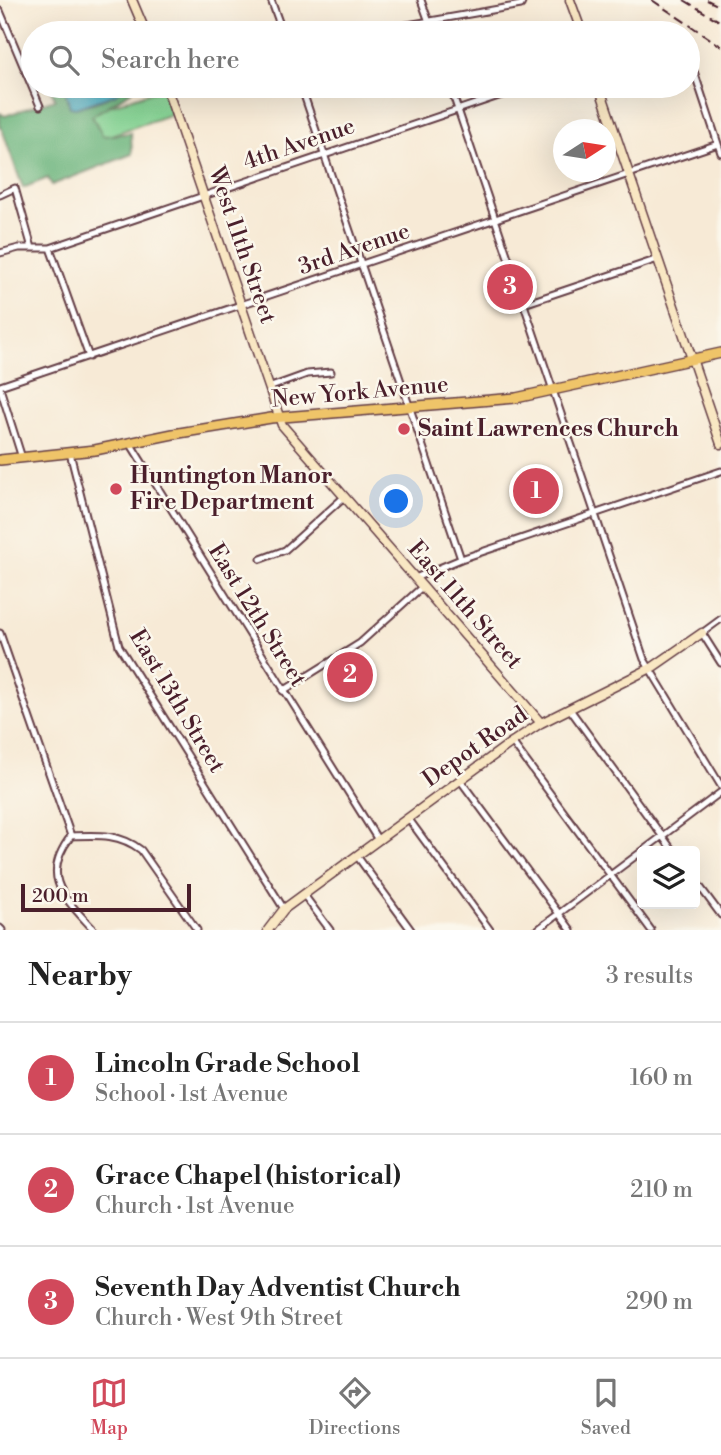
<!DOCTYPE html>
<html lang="en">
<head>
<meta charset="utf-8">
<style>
  body { margin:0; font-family:"Libre Bodoni",serif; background:#f2f2f2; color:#222 }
  .controls { position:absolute; right:21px; bottom:21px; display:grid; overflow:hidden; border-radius:7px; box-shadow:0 7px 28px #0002 }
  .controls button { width:63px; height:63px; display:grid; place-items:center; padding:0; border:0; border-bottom:2px solid #e0e0e0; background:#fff; color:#222; font:35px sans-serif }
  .compass { position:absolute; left:553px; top:119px; width:63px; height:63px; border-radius:50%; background:#fff; box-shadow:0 7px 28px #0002; rotate:78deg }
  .scale { position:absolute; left:21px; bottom:18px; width:170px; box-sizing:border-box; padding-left:7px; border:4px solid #4a1f2b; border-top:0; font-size:19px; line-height:24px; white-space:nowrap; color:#4a1f2b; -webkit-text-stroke:5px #fbf7ec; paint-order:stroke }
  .you { position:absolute; left:397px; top:502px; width:24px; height:24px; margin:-18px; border:5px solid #fff; border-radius:50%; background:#1a73e8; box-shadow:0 0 0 10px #1a73e833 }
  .badge { display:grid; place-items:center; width:46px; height:46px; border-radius:50%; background:#d1495b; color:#fff; font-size:23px; font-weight:700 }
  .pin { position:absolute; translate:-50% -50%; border:4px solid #fff; box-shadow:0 2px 7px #0006 }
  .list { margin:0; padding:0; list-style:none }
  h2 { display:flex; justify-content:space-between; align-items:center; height:91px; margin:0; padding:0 28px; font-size:30px }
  h2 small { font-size:23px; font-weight:400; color:#767676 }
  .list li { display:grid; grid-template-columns:46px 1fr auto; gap:21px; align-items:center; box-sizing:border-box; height:112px; padding:0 28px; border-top:2px solid #e0e0e0 }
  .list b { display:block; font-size:26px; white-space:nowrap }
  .list p { margin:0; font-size:23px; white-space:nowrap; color:#767676 }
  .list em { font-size:23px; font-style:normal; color:#767676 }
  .icon { flex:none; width:38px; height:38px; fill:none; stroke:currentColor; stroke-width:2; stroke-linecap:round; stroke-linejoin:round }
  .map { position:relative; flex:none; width:721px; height:930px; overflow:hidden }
  .search { position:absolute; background:#fff; box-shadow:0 7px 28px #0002; left:21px; right:21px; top:21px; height:77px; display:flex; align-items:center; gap:18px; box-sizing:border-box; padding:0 24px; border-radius:38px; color:#767676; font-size:26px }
  .sheet { height:427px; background:#fff }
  nav { display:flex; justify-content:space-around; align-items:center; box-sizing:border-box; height:98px; border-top:2px solid #e0e0e0; background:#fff; font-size:19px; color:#767676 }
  nav a { display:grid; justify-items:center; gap:4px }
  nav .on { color:#d1495b }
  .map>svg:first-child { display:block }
</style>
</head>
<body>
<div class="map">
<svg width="721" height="930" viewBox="0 0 721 930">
  <rect width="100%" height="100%" fill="#fbf7ec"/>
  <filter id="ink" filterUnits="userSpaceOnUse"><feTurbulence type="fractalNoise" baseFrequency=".0143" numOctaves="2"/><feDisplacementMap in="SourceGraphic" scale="14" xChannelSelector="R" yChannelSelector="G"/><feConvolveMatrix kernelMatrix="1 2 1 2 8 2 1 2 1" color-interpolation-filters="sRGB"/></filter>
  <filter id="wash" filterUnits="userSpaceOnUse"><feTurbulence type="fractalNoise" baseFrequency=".00686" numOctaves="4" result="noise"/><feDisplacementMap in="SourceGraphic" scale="28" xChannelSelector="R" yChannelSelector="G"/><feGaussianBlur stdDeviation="1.57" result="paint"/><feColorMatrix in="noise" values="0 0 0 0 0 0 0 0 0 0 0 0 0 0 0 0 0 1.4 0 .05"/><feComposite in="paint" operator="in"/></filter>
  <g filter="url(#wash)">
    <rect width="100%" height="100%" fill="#f7ead6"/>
    <path fill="#83d292" stroke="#66785e" stroke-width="2" d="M 163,88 L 172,114 L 97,140 L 88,113 Z"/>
    <path fill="#6ab47c" stroke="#5a6a54" stroke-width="2" d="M 50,86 L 64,86 L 70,107 C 87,106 104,100 119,92 L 120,86 L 133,86 L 132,91 L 92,116 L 103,136 L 131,133 L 132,154 L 52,185 L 48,178 L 23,188 L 0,124 L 0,113 L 5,116 L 55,99 Z"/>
    <path fill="#48b1c7" stroke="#496879" stroke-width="2" d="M 64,86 L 120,86 L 119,92 L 114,95 L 76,108 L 70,107 Z"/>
  </g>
  <g filter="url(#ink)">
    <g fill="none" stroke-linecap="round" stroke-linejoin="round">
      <defs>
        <path id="street" d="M 271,0 L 283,33
          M 421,0 L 433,33
          M 0,11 L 40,106
          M 362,33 L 521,5 L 523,0
          M 688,53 L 721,153
          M 301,86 L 461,559
          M 450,86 L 644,659 L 721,786
          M 0,195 L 15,188 L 32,248
          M 50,248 L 89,357
          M 0,253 L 19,248 L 50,248 L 528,86
          M 524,304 L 658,259
          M 0,386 L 718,144
          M 271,387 L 307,374 L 331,372
          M 0,388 L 22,458
          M 130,443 L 378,840
          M 70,453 L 119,646 L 284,909
          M 261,559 L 285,550 L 344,497
          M 415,578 L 461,559 L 721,471
          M 721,619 L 702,633 L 721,663
          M 0,633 L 71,836
          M 283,691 L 360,643 L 423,586
          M 569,708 L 673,851
          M 512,742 L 651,930
          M 460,780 L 571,930
          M 408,818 L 490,930
          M 71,836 C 97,835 119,833 141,850 L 197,930
          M 71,836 C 39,878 65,898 94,930
          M 357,856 L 411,930
          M 695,880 L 721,915
          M 304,895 L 330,930
          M 0,928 L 2,930
          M 537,930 L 721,792"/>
        <path id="secondary" d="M 132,0 L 146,33
          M 570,0 L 582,33
          M 166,86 L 282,425 L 541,723
          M 599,86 L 721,444
          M 268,930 L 284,909 L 512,742 L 541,723 L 653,667 L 702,633"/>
        <path id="primary" d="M 0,460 L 95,450 L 173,434 L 271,418 L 516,398 L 721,353"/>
      </defs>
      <use href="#street" stroke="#643d45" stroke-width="9"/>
      <use href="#secondary" stroke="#643d45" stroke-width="11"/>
      <use href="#primary" stroke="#643d45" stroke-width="12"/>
      <use href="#street" stroke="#fff" stroke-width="5"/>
      <use href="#secondary" stroke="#f9e7c3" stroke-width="8"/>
      <use href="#primary" stroke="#efc469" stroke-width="9"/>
      <path stroke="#4a1f2b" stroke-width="2" stroke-dasharray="10 5" stroke-linecap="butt" d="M 652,0 L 721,46
        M 684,0 L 721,22
        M 707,0 L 721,7"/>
    </g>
  </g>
  <g fill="#d1495b" stroke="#fbf7ec" stroke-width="2.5">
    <circle cx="404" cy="429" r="7"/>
    <circle cx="116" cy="489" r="7"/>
  </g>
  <g text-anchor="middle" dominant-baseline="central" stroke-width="5" stroke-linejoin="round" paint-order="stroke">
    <g font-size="23" fill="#4a1f2b" stroke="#fbf7ec">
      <text transform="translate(299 144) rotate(-19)">4th Avenue</text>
      <text transform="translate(242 245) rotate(71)">West 11th Street</text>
      <text transform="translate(354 249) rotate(-19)">3rd Avenue</text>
      <text transform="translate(360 392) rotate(-5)">New York Avenue</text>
      <text transform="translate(465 605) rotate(49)">East 11th Street</text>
      <text transform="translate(257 615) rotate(58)">East 12th Street</text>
      <text transform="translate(177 701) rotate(59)">East 13th Street</text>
      <text transform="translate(475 747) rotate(-35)">Depot Road</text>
    </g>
    <g font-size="23" font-weight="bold" fill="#4a1f2b" stroke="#fbf7ec" text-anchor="start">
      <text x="418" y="429">Saint Lawrences Church</text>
      <text x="130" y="476">Huntington Manor<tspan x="130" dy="26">Fire Department</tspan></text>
    </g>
  </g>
</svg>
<div class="controls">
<button><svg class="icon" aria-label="layers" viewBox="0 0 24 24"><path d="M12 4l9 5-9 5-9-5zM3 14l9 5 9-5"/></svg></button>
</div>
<svg class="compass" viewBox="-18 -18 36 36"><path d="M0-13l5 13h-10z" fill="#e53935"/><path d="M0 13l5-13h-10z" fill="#767676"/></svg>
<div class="scale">200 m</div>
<div class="you"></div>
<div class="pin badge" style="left:536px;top:491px">1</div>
<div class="pin badge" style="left:350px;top:675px">2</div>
<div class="pin badge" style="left:510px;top:287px">3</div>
<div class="search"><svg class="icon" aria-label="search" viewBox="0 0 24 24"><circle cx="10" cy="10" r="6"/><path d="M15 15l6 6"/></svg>Search here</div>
</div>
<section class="sheet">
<h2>Nearby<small>3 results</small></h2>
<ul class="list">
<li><span class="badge">1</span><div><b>Lincoln Grade School</b><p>School · 1st Avenue</p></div><em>160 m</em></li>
<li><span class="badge">2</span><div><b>Grace Chapel (historical)</b><p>Church · 1st Avenue</p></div><em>210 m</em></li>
<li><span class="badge">3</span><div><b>Seventh Day Adventist Church</b><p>Church · West 9th Street</p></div><em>290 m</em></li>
</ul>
</section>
<nav>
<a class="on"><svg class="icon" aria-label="map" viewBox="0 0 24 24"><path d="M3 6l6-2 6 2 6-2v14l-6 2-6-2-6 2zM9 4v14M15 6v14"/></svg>Map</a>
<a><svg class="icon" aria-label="directions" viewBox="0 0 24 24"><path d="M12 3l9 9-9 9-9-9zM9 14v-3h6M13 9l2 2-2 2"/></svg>Directions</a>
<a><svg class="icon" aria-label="saved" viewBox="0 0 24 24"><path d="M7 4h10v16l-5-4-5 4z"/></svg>Saved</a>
</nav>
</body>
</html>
